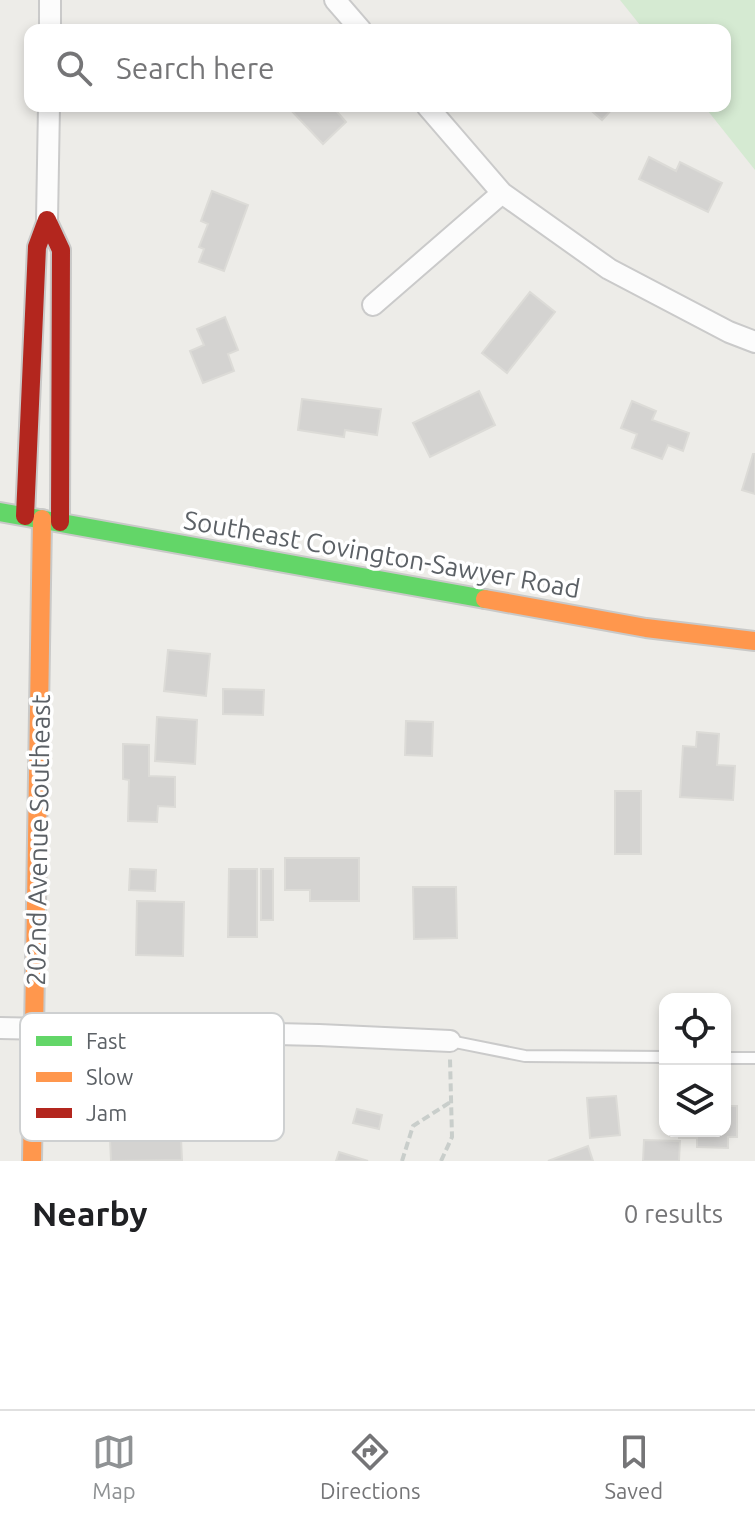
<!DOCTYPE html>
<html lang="en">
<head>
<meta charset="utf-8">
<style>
  body { margin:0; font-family:Ubuntu,sans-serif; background:#f6f6f6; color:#202124 }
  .controls { position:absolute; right:24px; bottom:24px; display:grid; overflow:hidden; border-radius:16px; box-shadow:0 4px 12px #0003 }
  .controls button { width:72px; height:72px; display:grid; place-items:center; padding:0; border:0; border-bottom:2px solid #e0e0e0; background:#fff; color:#202124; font:40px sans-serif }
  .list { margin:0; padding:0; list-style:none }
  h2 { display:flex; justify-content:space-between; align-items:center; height:104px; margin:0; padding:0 32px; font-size:34px }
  h2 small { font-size:26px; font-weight:400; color:#757577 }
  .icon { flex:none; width:44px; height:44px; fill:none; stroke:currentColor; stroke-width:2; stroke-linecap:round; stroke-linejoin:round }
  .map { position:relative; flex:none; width:755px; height:1161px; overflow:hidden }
  .search { position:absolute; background:#fff; box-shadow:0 4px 12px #0003; left:24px; right:24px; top:24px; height:88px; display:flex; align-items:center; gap:20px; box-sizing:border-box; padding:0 28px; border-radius:16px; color:#757577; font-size:30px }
  .sheet { height:248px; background:#fff }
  nav { display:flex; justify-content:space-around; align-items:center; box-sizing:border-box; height:112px; border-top:2px solid #e0e0e0; background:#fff; font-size:22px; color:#757577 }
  nav a { display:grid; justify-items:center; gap:4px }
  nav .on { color:#8f9294 }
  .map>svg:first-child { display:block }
</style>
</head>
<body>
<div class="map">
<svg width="755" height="1161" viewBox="0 0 755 1161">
  <rect width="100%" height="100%" fill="#edece8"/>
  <path fill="#d5ead2" d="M 620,0 L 755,0 L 755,170 L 704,106 L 725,106 L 725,30 L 644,30 Z"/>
  <path fill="#d4d3d1" stroke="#dcdbd7" stroke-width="2" d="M 287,106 L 332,106 L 346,122 L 323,144 Z
    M 586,106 L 615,106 L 602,120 Z
    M 649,157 L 676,171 L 680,162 L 722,183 L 708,212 L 639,179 Z
    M 212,191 L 248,205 L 224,271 L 199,262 L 204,249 L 199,247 L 208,224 L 201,221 Z
    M 530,292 L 555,312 L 507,373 L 482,353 Z
    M 225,317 L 238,350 L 228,354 L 234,371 L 203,383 L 190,351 L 204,345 L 197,329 Z
    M 479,391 L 495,425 L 430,457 L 413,423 Z
    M 302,399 L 381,409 L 377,435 L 345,430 L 344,437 L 298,430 Z
    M 632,401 L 656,411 L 652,420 L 689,433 L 683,451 L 668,445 L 662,459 L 632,448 L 637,434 L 621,428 Z
    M 753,454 L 755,454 L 755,494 L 742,490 Z
    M 168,650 L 210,654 L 206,696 L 164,691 Z
    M 223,689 L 264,690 L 263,715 L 223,714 Z
    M 157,717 L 197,720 L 195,764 L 155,761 Z
    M 406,721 L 433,722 L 432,756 L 405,755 Z
    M 697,732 L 719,734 L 717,765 L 735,766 L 733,800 L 680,797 L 683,746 L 696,747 Z
    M 123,744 L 149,745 L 149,776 L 175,777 L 175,807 L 158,806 L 157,822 L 128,821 L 129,780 L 123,779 Z
    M 615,791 L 641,791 L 641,854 L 615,854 Z
    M 285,858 L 359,858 L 359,901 L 310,901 L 310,890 L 285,890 Z
    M 130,869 L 156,870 L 155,891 L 129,890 Z
    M 229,869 L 257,869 L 257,937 L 228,937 Z
    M 261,869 L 273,869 L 273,920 L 261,920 Z
    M 413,887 L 456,887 L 457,938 L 414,939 Z
    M 137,901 L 184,902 L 183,956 L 136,955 Z
    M 616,1096 L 620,1135 L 590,1138 L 587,1098 Z
    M 725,1106 L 737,1106 L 737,1137 L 728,1137 L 728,1148 L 697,1147 L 697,1138 L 679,1138 L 679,1131 L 725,1131 Z
    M 357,1109 L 382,1115 L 379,1129 L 353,1123 Z
    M 180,1116 L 182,1160 L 111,1161 L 109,1118 Z
    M 644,1140 L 680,1141 L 679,1161 L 643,1161 Z
    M 588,1146 L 593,1161 L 548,1161 Z
    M 339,1152 L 368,1161 L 336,1161 Z"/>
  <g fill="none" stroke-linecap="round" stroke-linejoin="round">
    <defs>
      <path id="lane" d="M 450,1041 L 525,1056 L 665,1057
        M 725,1058 L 755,1058"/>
      <path id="street" d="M 335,0 L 361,30
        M 50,30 L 50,0
        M 427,106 L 502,193 L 609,269 L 729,332 L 755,342
        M 47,220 L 49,106
        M 373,305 L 502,193
        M 0,1028 L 319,1035 L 450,1041"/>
      <path id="fast" d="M 0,512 L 485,599"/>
      <path id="slow" d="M 485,599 L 646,628 L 755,641
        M 32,1161 L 42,519"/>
      <path id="jam" d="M 25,516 L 37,247 L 47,220 L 61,250 L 60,522"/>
    </defs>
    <use href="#lane" stroke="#cacaca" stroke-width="14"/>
    <use href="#street" stroke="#cacaca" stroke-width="24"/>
    <use href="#fast" stroke="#c9c9c8" stroke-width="22"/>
    <use href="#slow" stroke="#c9c9c8" stroke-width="22"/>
    <use href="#jam" stroke="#c9c9c8" stroke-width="22"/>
    <path stroke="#c9cecb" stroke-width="4" stroke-dasharray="8 4" stroke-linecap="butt" d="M 402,1161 L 413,1126 L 452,1101
      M 441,1161 L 452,1137 L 450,1059"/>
    <use href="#lane" stroke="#fcfcfc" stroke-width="10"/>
    <use href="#street" stroke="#fcfcfc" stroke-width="20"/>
    <use href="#fast" stroke="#63d668" stroke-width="18"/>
    <use href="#slow" stroke="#ff974d" stroke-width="18"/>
    <use href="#jam" stroke="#b3261e" stroke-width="18"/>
  </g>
  <g text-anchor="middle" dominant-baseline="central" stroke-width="7" stroke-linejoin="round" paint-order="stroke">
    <g font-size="26" fill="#5c6166" stroke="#fff">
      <text transform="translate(382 554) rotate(10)">Southeast Covington-Sawyer Road</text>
      <text transform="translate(38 840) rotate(-89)">202nd Avenue Southeast</text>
    </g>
  </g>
  <rect x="20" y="1013" width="264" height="128" rx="12" fill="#fff" stroke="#ced0d1" stroke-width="2"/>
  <rect x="36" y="1036" width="36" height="10" fill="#63d668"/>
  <rect x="36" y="1072" width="36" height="10" fill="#ff974d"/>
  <rect x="36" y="1108" width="36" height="10" fill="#b3261e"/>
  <g font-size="22" fill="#5c6166">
    <text x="86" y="1049">Fast</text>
    <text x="86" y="1085">Slow</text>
    <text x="86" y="1121">Jam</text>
  </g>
</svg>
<div class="controls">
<button><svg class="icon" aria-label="locate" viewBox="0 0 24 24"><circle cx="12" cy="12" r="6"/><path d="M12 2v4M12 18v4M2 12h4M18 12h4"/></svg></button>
<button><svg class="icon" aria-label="layers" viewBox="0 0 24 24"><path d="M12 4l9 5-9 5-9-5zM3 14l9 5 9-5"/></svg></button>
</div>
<div class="search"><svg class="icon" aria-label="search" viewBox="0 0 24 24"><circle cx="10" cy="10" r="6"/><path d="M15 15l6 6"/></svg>Search here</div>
</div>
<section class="sheet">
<h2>Nearby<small>0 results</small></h2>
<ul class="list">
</ul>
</section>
<nav>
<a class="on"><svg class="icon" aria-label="map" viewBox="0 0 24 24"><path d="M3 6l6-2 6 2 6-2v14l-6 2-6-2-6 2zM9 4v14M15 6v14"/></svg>Map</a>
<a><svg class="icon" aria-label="directions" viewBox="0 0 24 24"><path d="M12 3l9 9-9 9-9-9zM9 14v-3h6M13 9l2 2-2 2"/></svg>Directions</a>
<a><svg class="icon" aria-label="saved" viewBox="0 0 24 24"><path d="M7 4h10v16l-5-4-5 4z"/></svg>Saved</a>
</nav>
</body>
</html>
